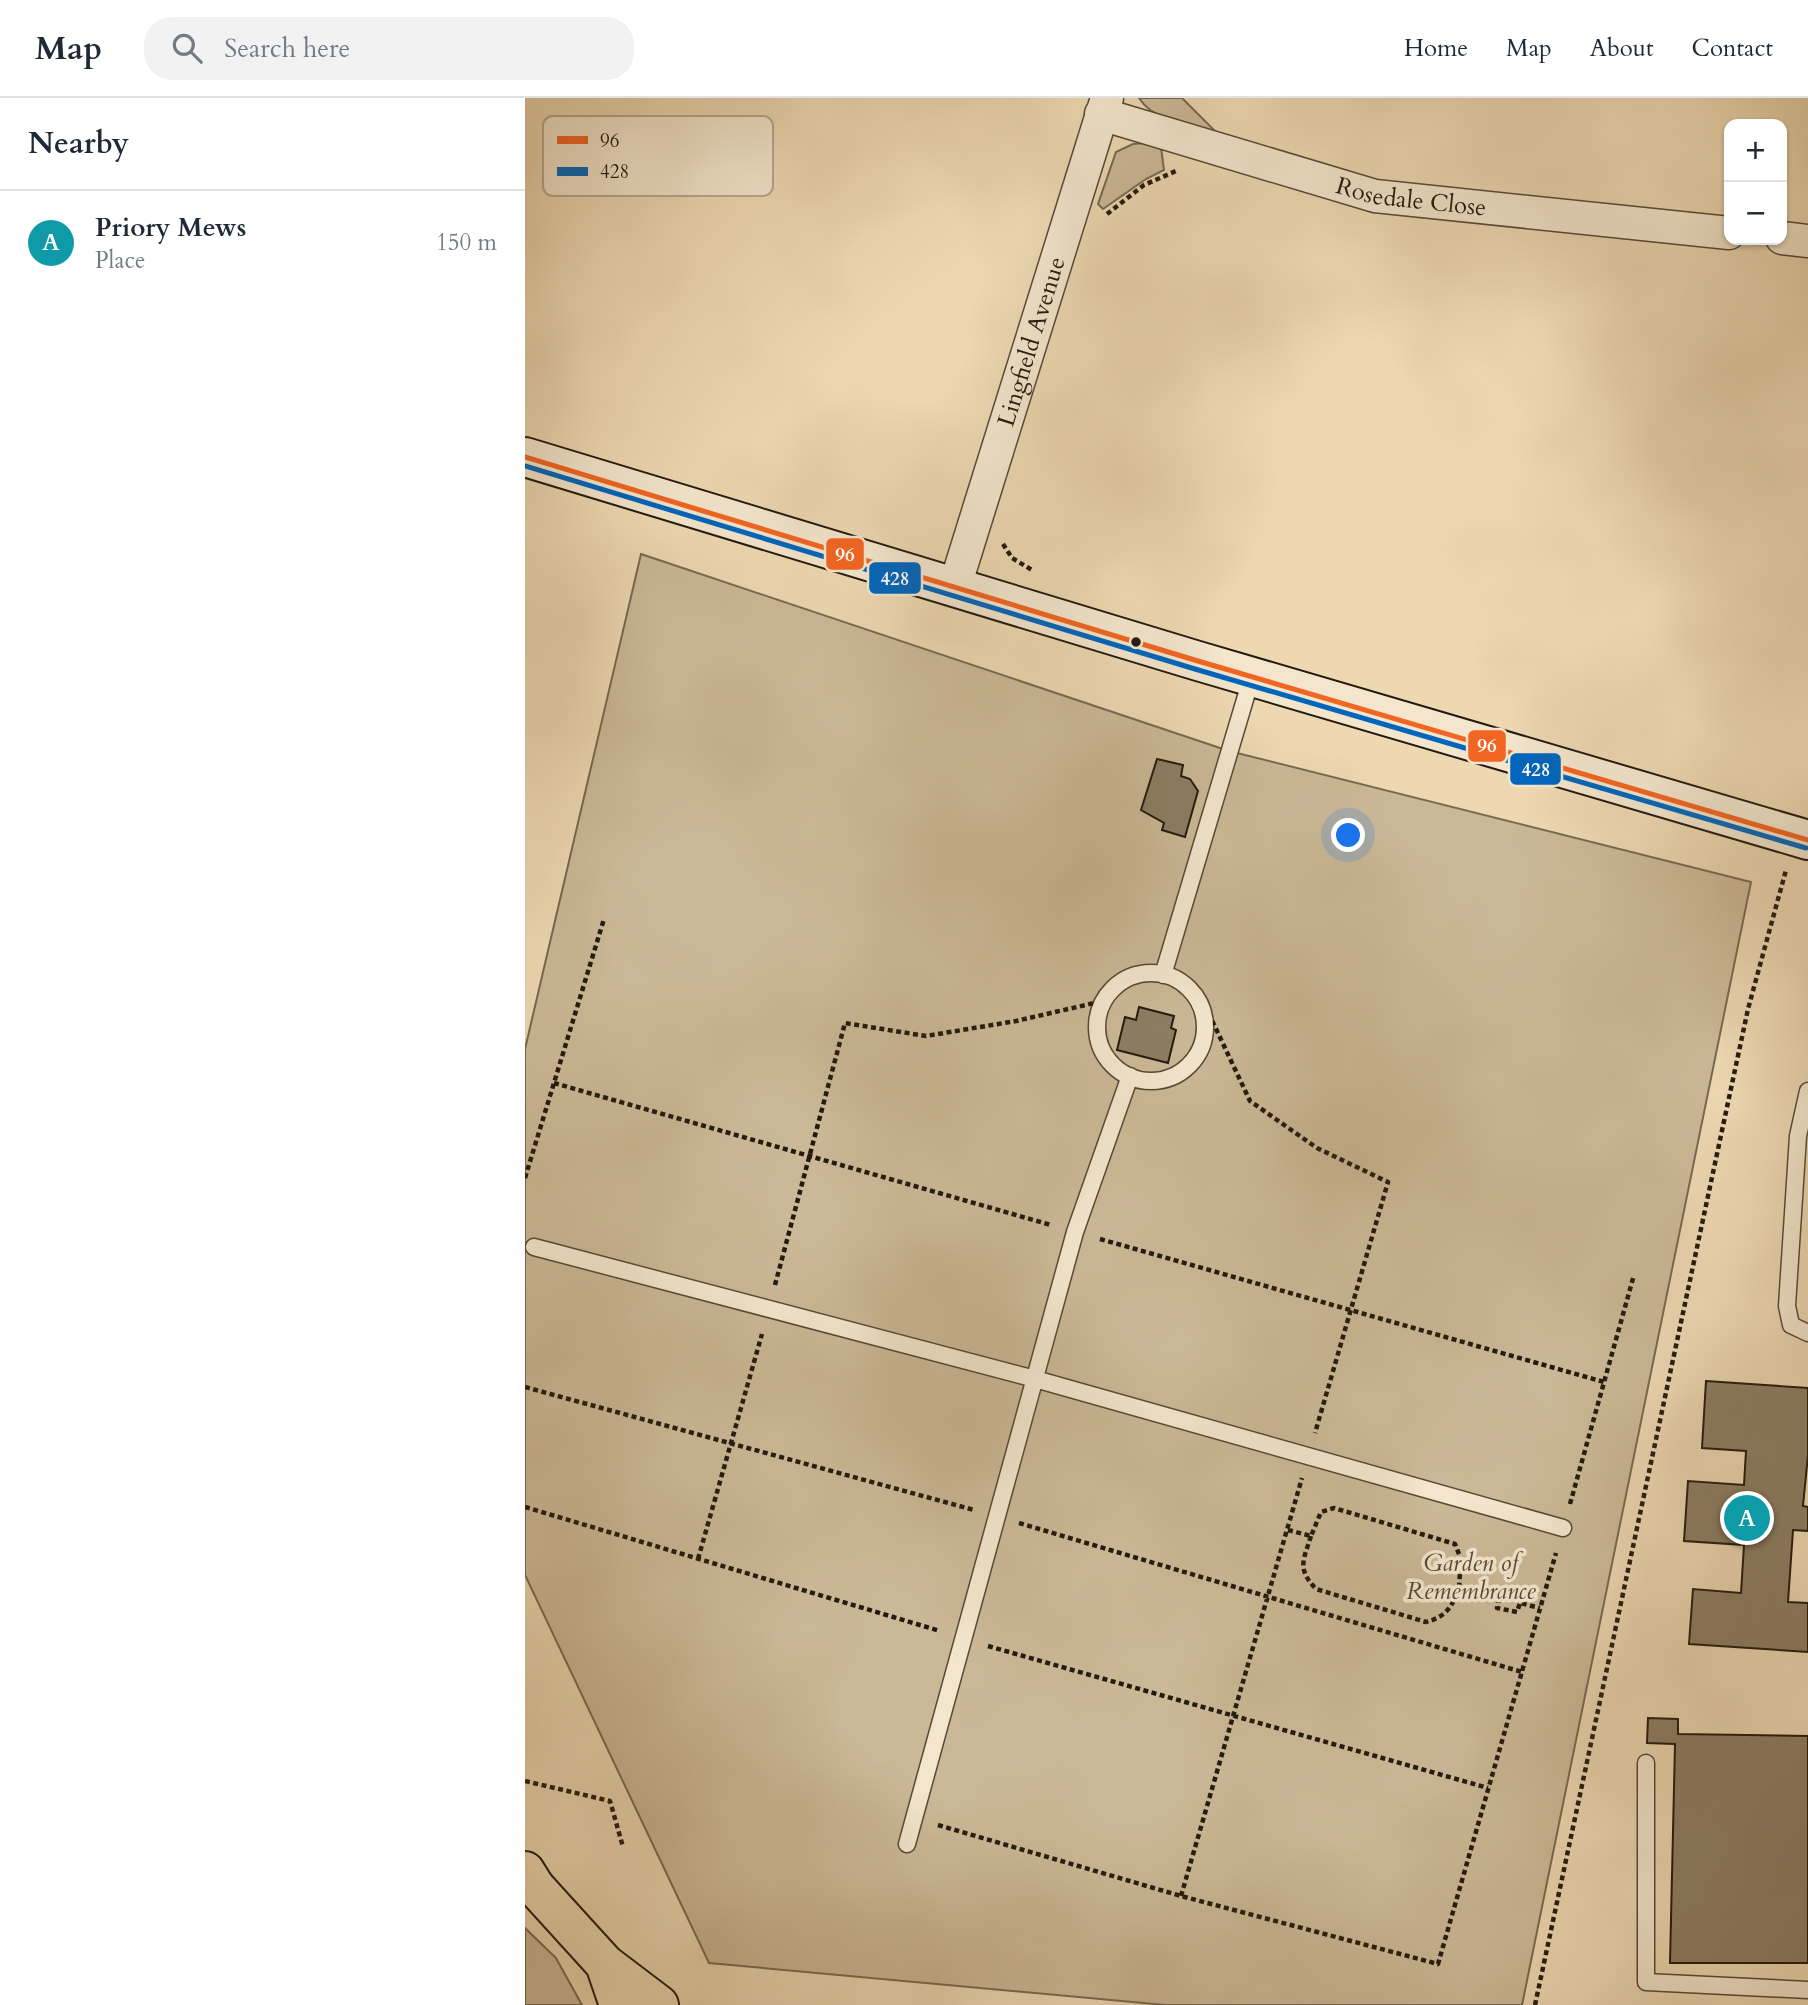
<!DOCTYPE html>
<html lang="en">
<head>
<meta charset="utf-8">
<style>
  body { margin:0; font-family:Cardo,serif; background:#f2f2f3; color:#1f2937 }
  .controls { position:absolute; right:21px; top:21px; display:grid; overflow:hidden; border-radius:14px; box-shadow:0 2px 5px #0004 }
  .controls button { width:63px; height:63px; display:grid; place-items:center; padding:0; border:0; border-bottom:2px solid #e0e1e3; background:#fff; color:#1f2937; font:35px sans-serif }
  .you { position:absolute; left:824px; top:738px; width:24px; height:24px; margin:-18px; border:5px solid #fff; border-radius:50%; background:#1a73e8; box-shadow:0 0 0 10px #1a73e833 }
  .badge { display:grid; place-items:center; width:46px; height:46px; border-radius:50%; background:#db2777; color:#fff; font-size:23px; font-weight:700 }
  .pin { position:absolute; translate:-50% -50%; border:4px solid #fff; box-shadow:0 2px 7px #0006 }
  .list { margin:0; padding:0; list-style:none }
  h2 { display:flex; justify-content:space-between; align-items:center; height:91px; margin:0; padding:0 28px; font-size:30px }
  h2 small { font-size:23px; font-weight:400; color:#747a83 }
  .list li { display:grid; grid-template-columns:46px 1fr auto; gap:21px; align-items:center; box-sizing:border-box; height:105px; padding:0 28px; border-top:2px solid #e0e1e3 }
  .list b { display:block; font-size:26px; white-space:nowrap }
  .list p { margin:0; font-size:23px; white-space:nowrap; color:#747a83 }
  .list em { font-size:23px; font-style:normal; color:#747a83 }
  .icon { flex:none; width:38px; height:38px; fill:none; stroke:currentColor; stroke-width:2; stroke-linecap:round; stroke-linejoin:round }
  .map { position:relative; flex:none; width:1283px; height:1907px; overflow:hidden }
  header { display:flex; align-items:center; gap:42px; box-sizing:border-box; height:98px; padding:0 35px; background:#fff; border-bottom:2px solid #e0e1e3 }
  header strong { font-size:33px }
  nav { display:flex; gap:38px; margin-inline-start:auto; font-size:24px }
  .search { width:490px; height:63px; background:#f2f2f3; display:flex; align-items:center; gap:18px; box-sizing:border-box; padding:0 24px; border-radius:28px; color:#747a83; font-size:26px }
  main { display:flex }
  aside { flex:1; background:#fff }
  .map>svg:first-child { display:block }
</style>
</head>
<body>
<header>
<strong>Map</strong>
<div class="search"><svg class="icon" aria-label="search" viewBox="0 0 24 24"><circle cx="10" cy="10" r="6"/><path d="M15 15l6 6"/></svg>Search here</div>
<nav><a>Home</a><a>Map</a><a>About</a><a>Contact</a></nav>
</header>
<main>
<aside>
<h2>Nearby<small></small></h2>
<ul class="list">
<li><span class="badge" style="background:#0f9aa8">A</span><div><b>Priory Mews</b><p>Place</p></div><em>150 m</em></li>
</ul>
</aside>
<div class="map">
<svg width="1283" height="1907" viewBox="0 0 1283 1907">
  <rect width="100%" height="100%" fill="#edd8b2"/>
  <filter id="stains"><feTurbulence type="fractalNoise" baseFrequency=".00286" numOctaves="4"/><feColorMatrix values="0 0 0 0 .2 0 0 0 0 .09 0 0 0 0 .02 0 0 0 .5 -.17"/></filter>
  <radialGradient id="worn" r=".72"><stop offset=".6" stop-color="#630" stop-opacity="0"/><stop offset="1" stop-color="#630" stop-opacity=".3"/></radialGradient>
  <path fill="#cbb896" stroke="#776952" stroke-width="2" d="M 614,0 L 657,0 L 692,35 C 666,28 629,24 614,0 Z
    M 621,45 L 636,49 L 639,72 L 621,81 L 578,111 L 573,106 L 591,54 L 608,46 Z
    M 116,456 L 704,653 L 1226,784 L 997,1907 L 640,1907 L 184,1865 L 0,1477 L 0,951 Z
    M 0,1830 L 31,1860 L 57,1907 L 0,1907 Z"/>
  <path fill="#8c7d63" stroke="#231a0e" stroke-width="2" d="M 632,661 L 658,667 L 656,678 L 665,681 L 673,693 L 660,739 L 637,732 L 639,725 L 616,712 Z
    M 614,909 L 649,918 L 646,930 L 651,932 L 643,965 L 592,952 L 600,919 L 611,922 Z
    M 1181,1283 L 1283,1290 L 1283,1357 L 1278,1408 L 1283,1409 L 1283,1433 L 1268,1432 L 1263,1504 L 1283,1505 L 1283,1554 L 1164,1546 L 1168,1491 L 1216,1495 L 1219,1447 L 1159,1443 L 1163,1383 L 1219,1387 L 1221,1353 L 1177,1350 Z
    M 1123,1620 L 1153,1621 L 1153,1636 L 1283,1638 L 1283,1865 L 1145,1865 L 1150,1646 L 1122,1645 Z"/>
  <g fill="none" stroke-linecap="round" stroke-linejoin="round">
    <defs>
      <path id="lane" d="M572 929a54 54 0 1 1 108 0a54 54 0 1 1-108 0Z
        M 638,877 L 727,578
        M 1283,993 L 1273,1038 L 1262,1208 L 1266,1227 L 1283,1235
        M 9,1149 L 510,1281 L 1038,1430
        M 1121,1665 L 1121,1884 L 1283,1892
        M 382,1746 L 550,1134 L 605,978"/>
      <g id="street">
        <path id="s1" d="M 576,16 L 850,98 L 1204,135"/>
        <path d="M 1257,140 L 1283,143"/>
        <path id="s2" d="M 430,488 L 582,0"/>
      </g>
      <path id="secondary" d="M 0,359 L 673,563 L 1283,742"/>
      <path id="primary" d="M 0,1786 L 10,1789 L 80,1866 L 94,1907
        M 80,1866 L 134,1907"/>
      <path id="highway" d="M 0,1773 L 10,1789"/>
    </defs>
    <use href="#lane" stroke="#564a37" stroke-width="19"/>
    <use href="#street" stroke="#564a37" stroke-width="35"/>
    <use href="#secondary" stroke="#231a0e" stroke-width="42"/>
    <use href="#primary" stroke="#231a0e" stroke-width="42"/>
    <use href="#highway" stroke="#231a0e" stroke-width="42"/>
    <path stroke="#231a0e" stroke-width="4.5" stroke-dasharray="5 3.5" stroke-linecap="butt" d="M 582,116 L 619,87 L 651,73
      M 478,446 L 487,460 L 507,472
      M 668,895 L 684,916 L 725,1003 L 792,1050 L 863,1084 L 790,1335
      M 29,985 L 526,1127
      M 0,1080 L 79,821
      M 575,1141 L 1079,1284
      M 250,1187 L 320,925 L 401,938 L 491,923 L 578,903
      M 0,1289 L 449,1412
      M 1045,1406 L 1109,1177
      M 0,1409 L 415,1533
      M 494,1425 L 997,1574
      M 763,1432 L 786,1438 L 796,1414 L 809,1410 L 930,1446 L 936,1461 L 934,1489 L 974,1500 L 977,1492 L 997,1497 L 995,1505 L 1015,1510
      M 786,1438 C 778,1463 772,1471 791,1491 L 901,1524 C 921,1519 928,1508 934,1489
      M 173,1461 L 237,1236
      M 974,1500 L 972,1510 L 992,1514 L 995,1505
      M 463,1548 L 963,1690
      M 0,1683 L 85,1703 L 98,1749
      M 413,1727 L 656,1798 L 913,1866 L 1031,1455
      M 656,1798 L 777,1380
      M 1010,1907 L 1223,911 L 1261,772"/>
    <use href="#lane" stroke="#f3e6cd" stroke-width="16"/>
    <use href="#street" stroke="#f3e6cd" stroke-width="32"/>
    <use href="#secondary" stroke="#f3e6cd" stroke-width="38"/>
    <use href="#primary" stroke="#edd8b2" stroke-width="38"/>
    <use href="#highway" stroke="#edd8b2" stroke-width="38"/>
    <defs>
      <path id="bus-1" d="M 0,359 L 673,563 L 1283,742"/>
      <path id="bus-2" d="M 0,368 L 670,571 L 1281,750"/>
    </defs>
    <use href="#bus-1" stroke="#f3e6cd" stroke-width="10"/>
    <use href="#bus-2" stroke="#f3e6cd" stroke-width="10"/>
    <use href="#bus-1" stroke="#f26522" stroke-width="5"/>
    <use href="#bus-2" stroke="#0065bd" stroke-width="5"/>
  </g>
  <circle fill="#231a0e" stroke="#f3e6cd" stroke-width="2.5" cx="611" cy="544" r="6"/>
  <g text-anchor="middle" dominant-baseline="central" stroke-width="7" stroke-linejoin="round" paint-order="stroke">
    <g font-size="24" fill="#231a0e" stroke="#f3e6cd">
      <text stroke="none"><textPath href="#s1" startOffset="322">Rosedale Close</textPath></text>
      <text stroke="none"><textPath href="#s2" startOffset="256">Lingfield Avenue</textPath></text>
    </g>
    <g font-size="24" font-style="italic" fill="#554937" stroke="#f3e6cd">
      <text x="946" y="1465">Garden of<tspan x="946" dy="28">Remembrance</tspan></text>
    </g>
  </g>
  <rect x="18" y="18" width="230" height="80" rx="10" fill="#f3e6cd" stroke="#b5a994" stroke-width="2"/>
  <rect x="32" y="38" width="31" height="8" fill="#f26522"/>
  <rect x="32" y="69" width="31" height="9" fill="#0065bd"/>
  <g font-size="19" fill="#231a0e">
    <text x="75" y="49">96</text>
    <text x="75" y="80">428</text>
  </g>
  <g stroke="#f3e6cd" stroke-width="2.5">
    <rect x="300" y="439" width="40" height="34" rx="7" fill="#f26522"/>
    <rect x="343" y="463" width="54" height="34" rx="7" fill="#0065bd"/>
    <rect x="942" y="631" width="40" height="34" rx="7" fill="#f26522"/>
    <rect x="984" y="654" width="53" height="34" rx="7" fill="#0065bd"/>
  </g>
  <g font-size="19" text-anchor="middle" font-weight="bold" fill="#fff">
    <text x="320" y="463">96</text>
    <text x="370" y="487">428</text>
    <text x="962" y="654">96</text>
    <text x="1011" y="678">428</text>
  </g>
  <rect width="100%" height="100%" filter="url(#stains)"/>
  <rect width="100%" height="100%" fill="url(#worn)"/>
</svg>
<div class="controls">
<button>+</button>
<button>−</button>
</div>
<div class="you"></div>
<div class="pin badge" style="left:1222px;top:1420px;background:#0f9aa8">A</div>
</div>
</main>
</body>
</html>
